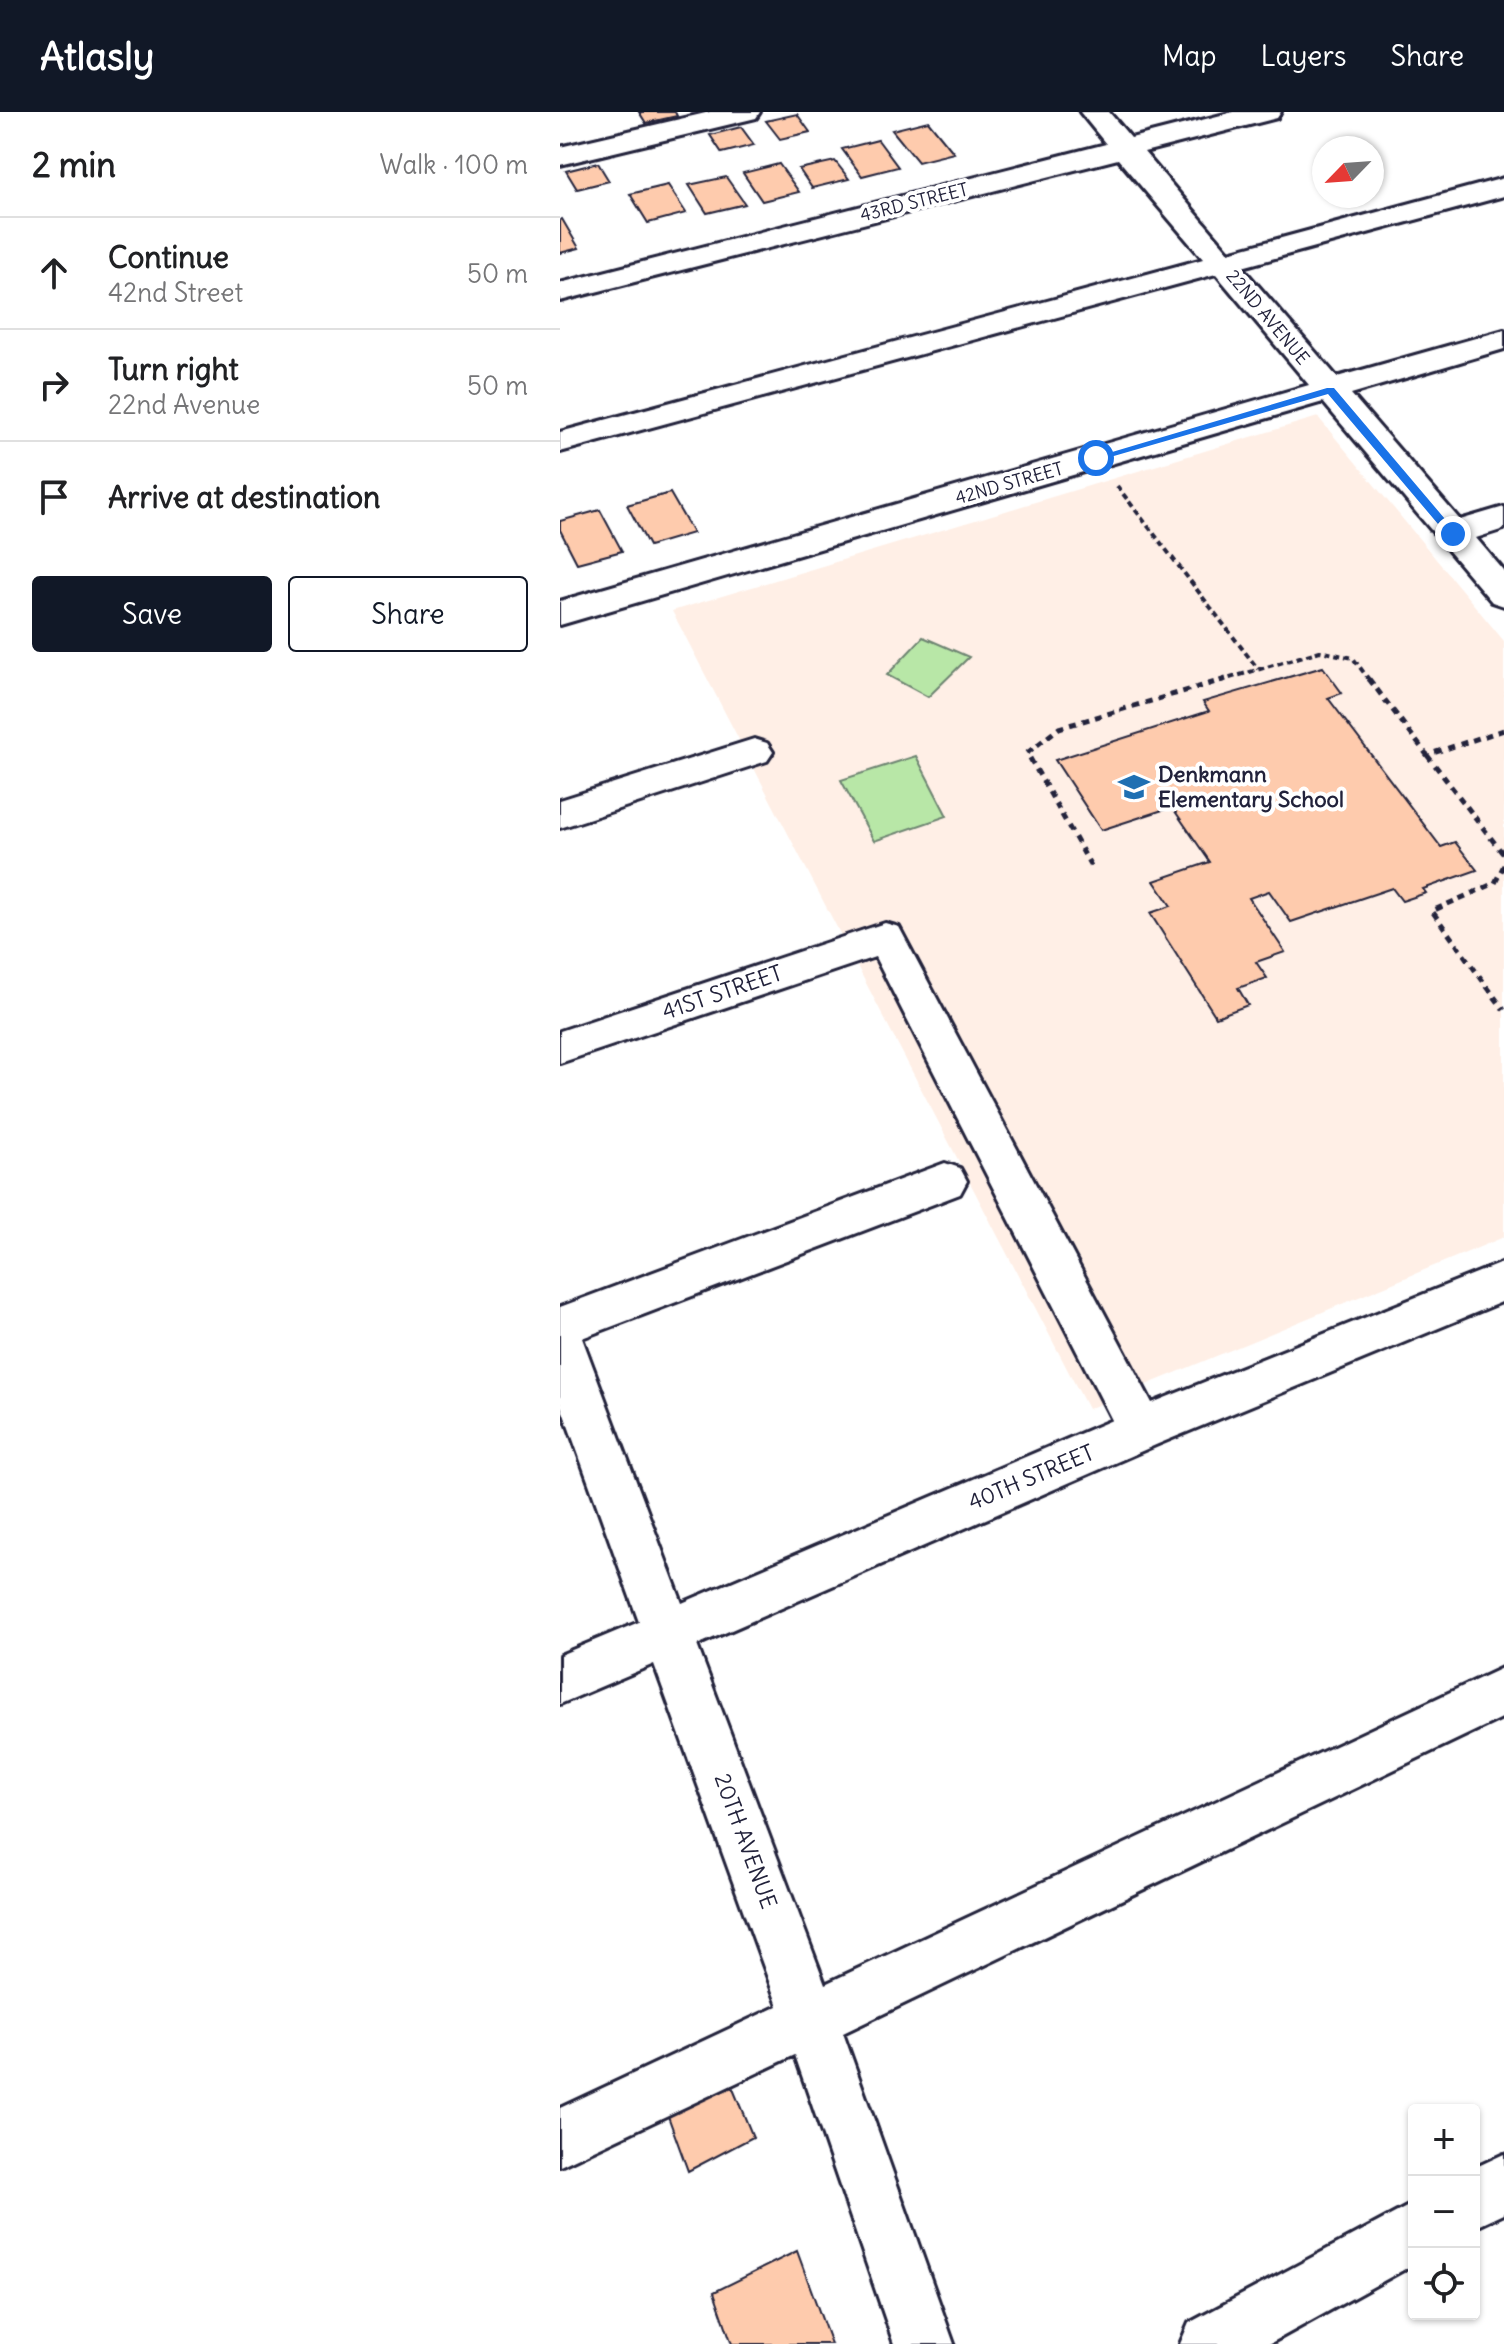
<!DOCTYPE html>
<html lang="en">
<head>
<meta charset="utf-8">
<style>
  body { margin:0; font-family:Delius,sans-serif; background:#f6f6f6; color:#202124 }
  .controls { position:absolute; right:24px; bottom:24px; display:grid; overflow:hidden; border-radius:8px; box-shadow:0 2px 6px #0004 }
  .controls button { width:72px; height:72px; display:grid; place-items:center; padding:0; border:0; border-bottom:2px solid #e0e0e0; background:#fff; color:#202124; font:40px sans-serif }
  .compass { position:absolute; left:752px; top:24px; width:72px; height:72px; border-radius:50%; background:#fff; box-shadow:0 2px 6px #0004; rotate:245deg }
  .stop { position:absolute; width:24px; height:24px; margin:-18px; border:6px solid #1a73e8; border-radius:50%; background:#fff }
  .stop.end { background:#1a73e8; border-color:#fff; box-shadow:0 2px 8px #0008 }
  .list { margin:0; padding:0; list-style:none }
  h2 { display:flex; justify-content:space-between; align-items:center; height:104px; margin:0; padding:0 32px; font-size:34px }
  h2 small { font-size:26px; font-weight:400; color:#757577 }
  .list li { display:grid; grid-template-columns:52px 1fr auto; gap:24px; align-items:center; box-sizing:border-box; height:112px; padding:0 32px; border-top:2px solid #e0e0e0 }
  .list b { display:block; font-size:30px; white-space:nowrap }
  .list p { margin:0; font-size:26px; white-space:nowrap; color:#757577 }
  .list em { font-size:26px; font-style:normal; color:#757577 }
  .actions { display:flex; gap:16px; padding:24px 32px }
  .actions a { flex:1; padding:18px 0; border:2px solid #111827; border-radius:8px; text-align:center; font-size:28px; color:#111827 }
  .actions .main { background:#111827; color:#fff }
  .icon { flex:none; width:44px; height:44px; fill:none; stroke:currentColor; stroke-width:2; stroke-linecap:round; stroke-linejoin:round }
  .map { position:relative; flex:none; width:944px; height:2232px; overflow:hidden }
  header { display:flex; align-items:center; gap:48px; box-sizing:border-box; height:112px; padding:0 40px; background:#111827; color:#fff }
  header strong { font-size:38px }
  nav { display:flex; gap:44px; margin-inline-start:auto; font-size:28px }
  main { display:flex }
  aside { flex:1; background:#fff }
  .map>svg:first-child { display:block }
</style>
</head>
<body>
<header>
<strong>Atlasly</strong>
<nav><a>Map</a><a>Layers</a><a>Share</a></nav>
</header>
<main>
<aside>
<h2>2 min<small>Walk · 100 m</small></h2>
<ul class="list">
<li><svg class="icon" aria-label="ahead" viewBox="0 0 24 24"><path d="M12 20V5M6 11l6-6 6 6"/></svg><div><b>Continue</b><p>42nd Street</p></div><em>50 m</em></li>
<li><svg class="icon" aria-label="right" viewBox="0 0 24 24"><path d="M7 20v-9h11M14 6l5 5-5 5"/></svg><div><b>Turn right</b><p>22nd Avenue</p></div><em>50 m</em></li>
<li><svg class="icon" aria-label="arrive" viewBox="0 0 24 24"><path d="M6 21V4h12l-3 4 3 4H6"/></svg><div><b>Arrive at destination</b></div></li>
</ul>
<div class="actions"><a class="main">Save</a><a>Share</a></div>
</aside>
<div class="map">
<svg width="944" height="2232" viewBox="0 0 944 2232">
  <rect width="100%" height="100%" fill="#fff"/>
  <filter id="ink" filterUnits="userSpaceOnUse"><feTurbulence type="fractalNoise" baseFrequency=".0125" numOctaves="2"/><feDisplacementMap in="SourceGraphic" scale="16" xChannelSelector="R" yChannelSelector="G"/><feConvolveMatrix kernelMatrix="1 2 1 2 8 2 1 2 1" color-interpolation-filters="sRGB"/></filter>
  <g filter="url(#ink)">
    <path fill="#ffefe6" d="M 758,305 L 944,529 L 944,1125 L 528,1297 L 112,499 Z"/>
    <path fill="#b8e7a7" stroke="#6d8471" stroke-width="2" d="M 363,525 L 409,545 L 368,585 L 327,563 Z
      M 356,644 L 387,704 L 314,729 L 281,668 Z"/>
    <path fill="#fecbad" stroke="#22223b" stroke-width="2" d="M 79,0 L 115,0 L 117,4 L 86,11 Z
      M 237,2 L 250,20 L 220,27 L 206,9 Z
      M 368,9 L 394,41 L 358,50 L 332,18 Z
      M 181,15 L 194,33 L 162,41 L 150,23 Z
      M 318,28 L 338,55 L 302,64 L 282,37 Z
      M 275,49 L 289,67 L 252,76 L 239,57 Z
      M 38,51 L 49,69 L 17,77 L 6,59 Z
      M 219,52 L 239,80 L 202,89 L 183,61 Z
      M 166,65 L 185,92 L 147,101 L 129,73 Z
      M 108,73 L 126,101 L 88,111 L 70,82 Z
      M 2,107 L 19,136 L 0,141 L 0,108 Z
      M 110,381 L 133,421 L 89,434 L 67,393 Z
      M 40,398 L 62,439 L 17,451 L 0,418 L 0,409 Z
      M 763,555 L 782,581 L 768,586 L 881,735 L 895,730 L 917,758 L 863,777 L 866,781 L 842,789 L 832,776 L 731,810 L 709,779 L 689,786 L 725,840 L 696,850 L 707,866 L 678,876 L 688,893 L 656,905 L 590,801 L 611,794 L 594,769 L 650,750 L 612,695 L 541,718 L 495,648 L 649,599 L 643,590 Z
      M 171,1972 L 193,2025 L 128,2059 L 108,2004 Z
      M 237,2139 L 271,2232 L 172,2232 L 154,2180 Z"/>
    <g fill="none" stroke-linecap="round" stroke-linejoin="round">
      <defs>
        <path id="minor" d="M 150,0 L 200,0 L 196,6 L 0,53 L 0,35 Z
          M 520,0 L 549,0 L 571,26 L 673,0 L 721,0 L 717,6 L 584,40 L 669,140 L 944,66 L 944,84 L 682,155 L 777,265 L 944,218 L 944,237 L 791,282 L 900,408 L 944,395 L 944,417 L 916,426 L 944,459 L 944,494 L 932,490 L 763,290 L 0,513 L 0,489 L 749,273 L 656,162 L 0,340 L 0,320 L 643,147 L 558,47 L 0,189 L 0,171 L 546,32 Z
          M 194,627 L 207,631 L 213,640 L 207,649 L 0,716 L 0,688 Z
          M 325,811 L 339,815 L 592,1291 L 944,1150 L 944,1189 L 598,1332 L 137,1533 L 265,1872 L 944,1555 L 944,1605 L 283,1921 L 394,2232 L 334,2232 L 235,1943 L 0,2054 L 0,1996 L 218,1894 L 94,1552 L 0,1592 L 0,1543 L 79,1510 L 0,1291 L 0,1195 L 385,1051 L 400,1056 L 407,1069 L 400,1082 L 22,1226 L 122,1491 L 552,1308 L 315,845 L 0,951 L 0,919 Z
          M 944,2042 L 944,2102 L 914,2116 L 914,2056 Z
          M 854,2091 L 854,2152 L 709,2232 L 620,2232 L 629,2211 Z"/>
      </defs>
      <use href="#minor" stroke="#22223b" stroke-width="6"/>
      <path stroke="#22223b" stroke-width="4" stroke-dasharray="6 4" stroke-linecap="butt" d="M 557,374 L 698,557
        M 660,569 L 760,539 L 793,546 L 810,569"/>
      <path stroke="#22223b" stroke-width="5" stroke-dasharray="7 6" stroke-linecap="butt" d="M 809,567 L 867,643 L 944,618
        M 867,643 L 944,743
        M 944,753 L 935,771 L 872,799 L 944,898
        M 531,754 L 467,641 L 499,616 L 666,567"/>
      <use href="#minor" fill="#fff" fill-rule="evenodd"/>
    </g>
  </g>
  <path fill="#1a73e8" d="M 767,276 L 774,276 L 896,420 L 896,425 L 889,425 L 768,282 L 540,348 L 532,346 Z"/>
  <defs>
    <symbol id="school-bare" viewBox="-9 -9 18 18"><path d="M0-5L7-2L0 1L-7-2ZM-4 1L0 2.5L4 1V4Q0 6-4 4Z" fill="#1f6fb2" stroke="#fff" stroke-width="2.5" paint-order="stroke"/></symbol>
  </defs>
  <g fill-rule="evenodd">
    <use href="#school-bare" x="552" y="653" width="44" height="44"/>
  </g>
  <g text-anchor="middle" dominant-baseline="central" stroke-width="8" stroke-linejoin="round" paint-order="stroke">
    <g font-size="18" fill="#22223b" stroke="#fff">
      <text transform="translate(354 90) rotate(-14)">43RD STREET</text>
      <text transform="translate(708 205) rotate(50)">22ND AVENUE</text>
      <text transform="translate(449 371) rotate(-16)">42ND STREET</text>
    </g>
    <g font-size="22" font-weight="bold" fill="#22223b" stroke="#fff" text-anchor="start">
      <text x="598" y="662">Denkmann<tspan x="598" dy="25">Elementary School</tspan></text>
    </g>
    <g font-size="22" fill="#22223b" stroke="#fff">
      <text transform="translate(162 880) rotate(-19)">41ST STREET</text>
      <text transform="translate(471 1365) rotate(-23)">40TH STREET</text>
      <text transform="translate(186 1729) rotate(70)">20TH AVENUE</text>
    </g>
  </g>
</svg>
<div class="controls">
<button>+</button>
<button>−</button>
<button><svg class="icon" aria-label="locate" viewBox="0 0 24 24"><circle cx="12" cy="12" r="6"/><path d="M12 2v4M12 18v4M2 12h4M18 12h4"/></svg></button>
</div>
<svg class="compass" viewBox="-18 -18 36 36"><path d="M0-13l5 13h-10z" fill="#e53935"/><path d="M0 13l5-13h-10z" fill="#757577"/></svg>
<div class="stop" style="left:536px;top:346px"></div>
<div class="stop end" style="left:893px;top:422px"></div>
</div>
</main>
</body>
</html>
